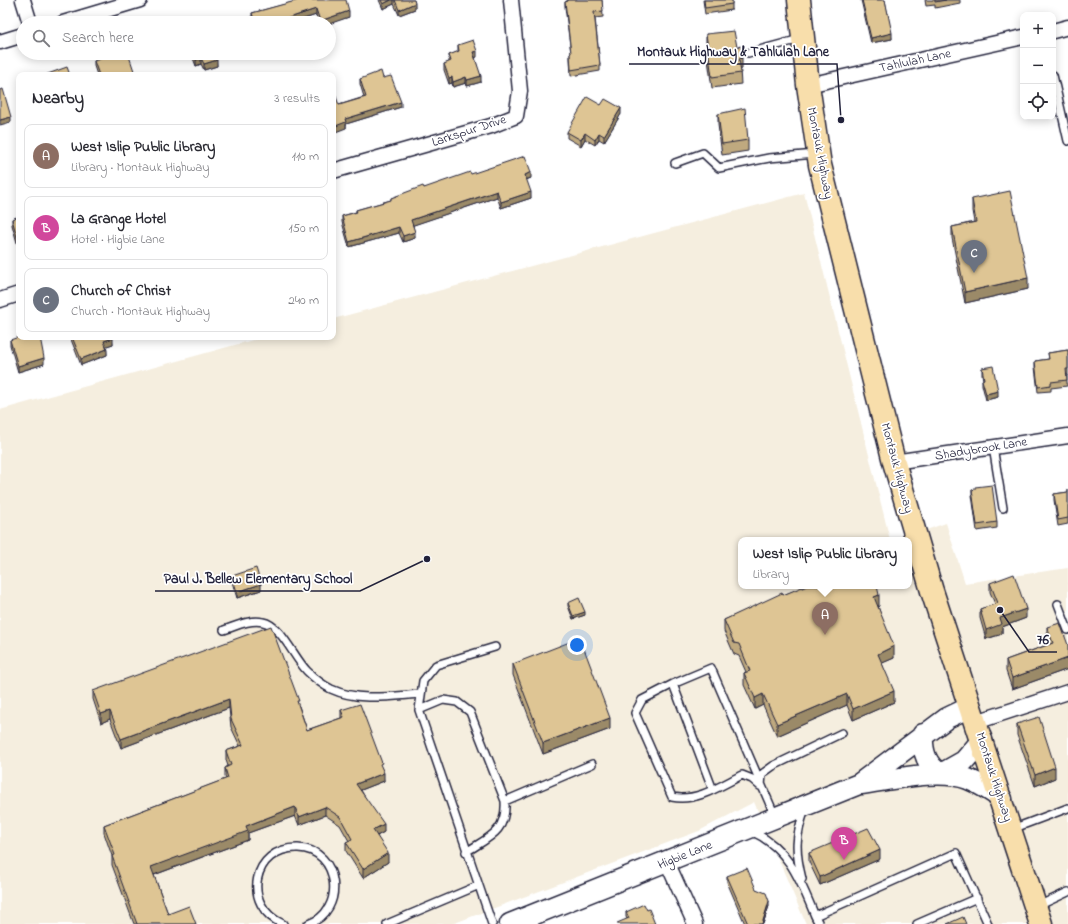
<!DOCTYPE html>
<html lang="en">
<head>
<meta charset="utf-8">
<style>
  body { margin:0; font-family:"Indie Flower",sans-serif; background:#f7f7f7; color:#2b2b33 }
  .controls { position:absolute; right:12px; top:12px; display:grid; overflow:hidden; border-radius:8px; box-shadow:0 2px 10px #0003 }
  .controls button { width:36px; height:36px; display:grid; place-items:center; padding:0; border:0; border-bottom:1px solid #e1e1e2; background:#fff; color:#2b2b33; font:20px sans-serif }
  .you { position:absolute; left:577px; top:645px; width:14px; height:14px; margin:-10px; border:3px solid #fff; border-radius:50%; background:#1a73e8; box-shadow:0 0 0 6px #1a73e833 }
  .badge { display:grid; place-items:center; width:26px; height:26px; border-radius:50%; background:#2563eb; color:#fff; font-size:13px; font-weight:700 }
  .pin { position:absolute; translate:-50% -33px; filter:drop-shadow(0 1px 2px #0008) }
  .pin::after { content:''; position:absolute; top:21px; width:14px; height:12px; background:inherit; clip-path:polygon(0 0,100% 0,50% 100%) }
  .popup { position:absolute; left:738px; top:537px; width:174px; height:52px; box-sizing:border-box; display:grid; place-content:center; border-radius:8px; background:#fff; filter:drop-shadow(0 1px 3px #0005); font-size:13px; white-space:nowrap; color:#7c7c81 }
  .popup b { font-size:15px; color:#2b2b33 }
  .popup::after { content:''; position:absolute; left:50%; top:100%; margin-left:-8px; border:8px solid transparent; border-top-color:#fff }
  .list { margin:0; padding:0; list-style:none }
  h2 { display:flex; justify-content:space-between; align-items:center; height:52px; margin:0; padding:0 16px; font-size:17px }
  h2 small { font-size:13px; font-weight:400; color:#7c7c81 }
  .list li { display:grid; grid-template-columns:26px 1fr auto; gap:12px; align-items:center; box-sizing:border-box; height:64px; margin:0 8px 8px; padding:0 8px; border:1px solid #e1e1e2; border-radius:8px }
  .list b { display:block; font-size:15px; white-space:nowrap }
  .list p { margin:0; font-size:13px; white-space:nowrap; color:#7c7c81 }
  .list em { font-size:13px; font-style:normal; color:#7c7c81 }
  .icon { flex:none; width:22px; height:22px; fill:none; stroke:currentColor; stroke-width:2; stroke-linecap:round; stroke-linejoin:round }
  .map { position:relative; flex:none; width:1068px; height:924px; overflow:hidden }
  .search { position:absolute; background:#fff; box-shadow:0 2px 10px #0003; left:16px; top:16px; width:320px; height:44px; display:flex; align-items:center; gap:10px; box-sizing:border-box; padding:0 14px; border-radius:22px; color:#7c7c81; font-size:15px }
  .panel { position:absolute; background:#fff; box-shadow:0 2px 10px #0003; left:16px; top:72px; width:320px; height:268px; border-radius:8px }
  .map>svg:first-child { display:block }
</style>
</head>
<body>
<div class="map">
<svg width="1068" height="924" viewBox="0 0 1068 924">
  <rect width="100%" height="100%" fill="#fff"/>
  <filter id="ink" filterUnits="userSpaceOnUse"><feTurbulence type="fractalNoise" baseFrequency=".025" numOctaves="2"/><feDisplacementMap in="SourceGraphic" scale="8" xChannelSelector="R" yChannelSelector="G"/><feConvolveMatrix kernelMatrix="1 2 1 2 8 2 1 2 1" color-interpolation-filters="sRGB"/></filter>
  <g filter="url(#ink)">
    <path fill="#f5eedf" d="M 804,193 L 890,540 L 741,540 L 741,586 L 909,586 L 909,540 L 898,540 L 946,523 L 965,583 L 1068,568 L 1068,924 L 806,924 L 754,802 L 699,831 L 452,924 L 0,924 L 0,410 L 264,337 L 333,337 L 333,319 Z"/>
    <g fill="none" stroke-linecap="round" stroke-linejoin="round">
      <defs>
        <path id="service" d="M 748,53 L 800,39
          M 1053,75 L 1068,141
          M 675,163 L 703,153 L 719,168 L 769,158 L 816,154
          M 993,447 L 1003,508
          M 1058,604 L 1068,630
          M 224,630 C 236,626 250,619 263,622 C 281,625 294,658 307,671 C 313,677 323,685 331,689 C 359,702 392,696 421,694
          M 673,684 L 713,790
          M 419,710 L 443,700 L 457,702 L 470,712 L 505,801 C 507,832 489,837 466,852
          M 760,786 L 752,779 L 742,775 C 720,786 697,802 672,797 L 635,713 L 642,700 L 673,684 L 711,668 L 775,816
          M 761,786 L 762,774 L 773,766 L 842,733
          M 505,801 L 592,764
          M 1012,829 L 1068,808
          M 751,831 C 789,848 800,880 815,916
          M 802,879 C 795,851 795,837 805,809
          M 1038,906 L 1068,892
          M 283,924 C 241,906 252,847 298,848 C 340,849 347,912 308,924
          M 387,924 L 477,886
          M 492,924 L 419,710 L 423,681 L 436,665 L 495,647
          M 819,924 L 815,916 L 956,853 L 988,924
          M 917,924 L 977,898"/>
        <path id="minor" d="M 23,0 L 30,23
          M 63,23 L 140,0
          M 1053,31 L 1068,27
          M 0,42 L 23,35
          M 808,85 L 1023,37
          M 333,171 L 491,126 L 516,116 L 520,91 L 511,0
          M 0,300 L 19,294
          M 894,462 L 1068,436
          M 976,722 L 1068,692
          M 667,862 L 695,924"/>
        <path id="secondary" d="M 923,734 C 922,751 926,765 941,774
          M 941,774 L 964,761 L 982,740
          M 861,784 C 891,780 940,768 968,779 C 980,784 991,791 1002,799
          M 510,924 L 859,784 L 947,718 L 970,707"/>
        <path id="primary" d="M 799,0 L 808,85 L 820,165 L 894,462 L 932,591 L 1041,924"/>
      </defs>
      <use href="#service" stroke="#22223b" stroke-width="10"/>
      <use href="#minor" stroke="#22223b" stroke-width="17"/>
      <use href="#secondary" stroke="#22223b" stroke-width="23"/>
      <use href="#primary" stroke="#22223b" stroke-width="25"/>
      <use href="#service" stroke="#fff" stroke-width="7"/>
      <use href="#minor" stroke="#fff" stroke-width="14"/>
      <use href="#secondary" stroke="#fff" stroke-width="20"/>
      <use href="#primary" stroke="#f8deab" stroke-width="22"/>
    </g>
    <path fill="#bfa97f" stroke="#22223b" d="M 379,0 L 414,0 L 415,9 L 399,15 L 394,4 L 383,9 Z
      M 567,0 L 602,0 L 603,17 L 595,18 L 600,65 L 600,71 L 571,76 L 570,59 L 570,54 L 571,53 L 565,7 L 565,2 L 567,2 Z
      M 703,0 L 732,0 L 732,10 L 705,14 Z
      M 861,0 L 885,0 L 892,39 L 871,43 Z
      M 925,0 L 960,0 L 960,3 L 935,8 L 935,5 L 926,6 Z
      M 293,2 L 349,17 L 329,23 L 319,23 L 316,15 L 292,23 L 253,23 L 252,19 L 252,13 Z
      M 706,34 L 737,47 L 742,58 L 742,69 L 740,70 L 741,84 L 712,88 L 706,46 Z
      M 458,45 L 477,57 L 475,57 L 481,82 L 467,86 L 466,83 L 453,87 L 452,83 L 449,84 L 444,70 L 444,64 L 449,62 L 449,55 L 458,52 Z
      M 191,53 L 223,53 L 223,56 L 216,58 L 217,66 L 204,70 L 201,64 L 196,66 Z
      M 115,56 L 135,75 L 97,75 L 94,66 L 94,61 Z
      M 383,78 L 401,107 L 346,124 L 346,128 L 339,105 L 364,97 L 360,84 L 360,79 Z
      M 601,105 L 621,114 L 604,142 L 599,139 L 595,145 L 585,139 L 581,146 L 567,138 L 567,132 Z
      M 718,114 L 748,140 L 748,151 L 722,155 L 718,125 Z
      M 531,178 L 526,180 L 531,198 L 501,208 L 497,197 L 413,225 L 415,238 L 403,242 L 399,233 L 349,247 L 342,222 L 342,216 L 356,212 L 356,210 L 391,200 L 391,198 L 424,188 Z
      M 972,199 L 1028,289 L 965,303 L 952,238 L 952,227 L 974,222 L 972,211 Z
      M 19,216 L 19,250 L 12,225 L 12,219 Z
      M 70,337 L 112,337 L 113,344 L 106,346 L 107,355 L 81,365 Z
      M 10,340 L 44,364 L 18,372 L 10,345 Z
      M 1068,350 L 1068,375 L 1067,375 L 1067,386 L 1051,388 L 1051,391 L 1038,392 L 1035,367 L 1035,361 L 1049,359 L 1048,353 Z
      M 982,368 L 998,397 L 986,400 L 982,385 L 982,380 L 983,380 L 982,374 Z
      M 1068,489 L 1068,524 L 1058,526 L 1054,500 L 1054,494 L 1068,492 Z
      M 972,490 L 997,522 L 997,528 L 977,531 L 972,495 Z
      M 232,576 L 261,590 L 237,598 L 232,582 Z
      M 990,583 L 1026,618 L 1002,627 L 1002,634 L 986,639 L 980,618 L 980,609 L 995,604 L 990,592 Z
      M 802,588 L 879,606 L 878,606 L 894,658 L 882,663 L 894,702 L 853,720 L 847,705 L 777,736 L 763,705 L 755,709 L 744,685 L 744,673 L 746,672 L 739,656 L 734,654 L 724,631 L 724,620 L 783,595 Z
      M 568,603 L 585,615 L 573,619 L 568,606 Z
      M 1047,627 L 1068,645 L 1068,669 L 1012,689 L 1006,671 L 1006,660 L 1050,644 L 1047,638 Z
      M 513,664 L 610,729 L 543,754 L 513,675 Z
      M 93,691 L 299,706 L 307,730 L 341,718 L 341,710 L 382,769 L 384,781 L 361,790 L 384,832 L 377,836 L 388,862 L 363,878 L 346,851 L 346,842 L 349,841 L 340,825 L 325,815 L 299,825 L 295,816 L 248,833 L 248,840 L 154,875 L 168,914 L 196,924 L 134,924 L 112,865 L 112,856 L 104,833 L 104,825 L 226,779 L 225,777 L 225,768 L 228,766 L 226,760 L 226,751 L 240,746 L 231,727 L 229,708 L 121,748 L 110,719 L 101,723 L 93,699 Z
      M 1017,724 L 1055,778 L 1035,786 L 1017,735 Z
      M 809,853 L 880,859 L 820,885 L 809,862 Z
      M 727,876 L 756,889 L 769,906 L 763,924 L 745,924 L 727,882 Z
      M 647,910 L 627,919 L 626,917 L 626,912 Z"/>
    <path fill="#9b8a68" stroke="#22223b" d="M 391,0 L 394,0 L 394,4 L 383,9 L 383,4 Z
      M 415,3 L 415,9 L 399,15 L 399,10 Z
      M 316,9 L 316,15 L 292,23 L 286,23 L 286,19 Z
      M 349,11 L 349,17 L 329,24 L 329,23 L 320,23 L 320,21 Z
      M 892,33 L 892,39 L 871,43 L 871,38 Z
      M 477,51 L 477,57 L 473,58 L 473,52 Z
      M 214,53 L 223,53 L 223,56 L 214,59 Z
      M 201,58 L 201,64 L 196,66 L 196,60 Z
      M 217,60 L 217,66 L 204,70 L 204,64 Z
      M 481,76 L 481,82 L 467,86 L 467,80 Z
      M 452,77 L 452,83 L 449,84 L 449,78 Z
      M 466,77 L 466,83 L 453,87 L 453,82 Z
      M 401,102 L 401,107 L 346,124 L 346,128 L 333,133 L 333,127 L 345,119 Z
      M 621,108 L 621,114 L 604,142 L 604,136 Z
      M 11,117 L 11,122 L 0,125 L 0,120 Z
      M 585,133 L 585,139 L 581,146 L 581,140 Z
      M 599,133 L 599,139 L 595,145 L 595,140 Z
      M 531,172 L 531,178 L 525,180 L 525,175 Z
      M 497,191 L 497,197 L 411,226 L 411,220 Z
      M 531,192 L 531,198 L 501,208 L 501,202 Z
      M 399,227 L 399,233 L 349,247 L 349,242 Z
      M 415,232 L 415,238 L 403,242 L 403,236 Z
      M 1028,278 L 1028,289 L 965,303 L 965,292 Z
      M 113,338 L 113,344 L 104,347 L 104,341 Z
      M 107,349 L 107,355 L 81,365 L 81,359 Z
      M 44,358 L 44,364 L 18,372 L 18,366 Z
      M 998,391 L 998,397 L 986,400 L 986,394 Z
      M 261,584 L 261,590 L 237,598 L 237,592 Z
      M 879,595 L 879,606 L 874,608 L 874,597 Z
      M 1026,609 L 1026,618 L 1002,627 L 1002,634 L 986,639 L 986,630 L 1000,618 Z
      M 585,612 L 585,615 L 573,619 L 573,616 Z
      M 894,646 L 894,658 L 878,665 L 878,654 Z
      M 1068,658 L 1068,669 L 1012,689 L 1012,678 Z
      M 894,691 L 894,702 L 853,720 L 853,709 Z
      M 763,694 L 763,705 L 755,709 L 755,698 Z
      M 847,694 L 847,705 L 777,736 L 777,724 Z
      M 229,699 L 229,708 L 121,748 L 121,739 Z
      M 110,711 L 110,719 L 101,723 L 101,714 Z
      M 610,718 L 610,729 L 543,754 L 543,743 Z
      M 1055,767 L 1055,778 L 1035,786 L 1035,775 Z
      M 384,773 L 384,781 L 356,792 L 356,784 Z
      M 295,807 L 295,816 L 248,833 L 248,840 L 151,876 L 151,867 L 246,826 Z
      M 325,807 L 325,815 L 299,825 L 299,817 Z
      M 384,824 L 384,832 L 373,838 L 373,830 Z
      M 880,850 L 880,859 L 820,885 L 820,877 Z
      M 388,853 L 388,862 L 363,878 L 363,869 Z
      M 769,901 L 769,906 L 763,924 L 762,924 Z"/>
    <path fill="#dec594" stroke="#22223b" d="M 299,0 L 346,0 L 349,11 L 320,21 L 316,9 L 286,19 L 287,23 L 255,23 L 252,13 Z
      M 381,0 L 391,0 L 383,4 Z
      M 395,0 L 414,0 L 415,3 L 399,10 Z
      M 568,0 L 602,0 L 603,11 L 594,12 L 600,65 L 571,70 L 570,54 L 571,53 L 565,2 L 568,1 Z
      M 704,0 L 732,0 L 732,4 L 705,8 Z
      M 862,0 L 885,0 L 892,33 L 871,38 Z
      M 935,0 L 946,0 L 935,2 Z
      M 734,31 L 737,47 L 741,46 L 742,58 L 739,59 L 741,73 L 712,77 L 706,34 Z
      M 473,40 L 477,51 L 473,52 L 481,76 L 467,80 L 466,77 L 453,82 L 452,77 L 449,78 L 444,64 L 451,61 L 449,55 L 459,51 L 458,45 Z
      M 124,53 L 128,53 L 135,74 L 131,75 L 99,75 L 94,61 L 114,54 L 115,56 Z
      M 193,53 L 215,53 L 214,53 L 217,60 L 204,64 L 201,58 L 196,60 Z
      M 67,67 L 70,75 L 45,75 Z
      M 381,71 L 383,78 L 391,76 L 401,102 L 345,119 L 346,122 L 333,127 L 333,95 L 335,94 L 339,105 L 366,97 L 360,79 Z
      M 3,89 L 11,117 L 0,120 L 0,90 Z
      M 587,97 L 601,105 L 605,99 L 621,108 L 604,136 L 599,133 L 595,140 L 585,133 L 581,140 L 567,132 Z
      M 745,108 L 748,140 L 722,144 L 718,114 Z
      M 525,156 L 531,172 L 525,175 L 531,192 L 501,202 L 497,191 L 411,220 L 415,232 L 403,236 L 399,227 L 349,242 L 342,216 L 357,212 L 356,210 L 391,200 L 391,198 L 423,186 L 424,188 L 470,172 L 471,174 Z
      M 1010,191 L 1028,278 L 965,292 L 952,227 L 976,222 L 972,199 Z
      M 19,216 L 19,244 L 12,219 Z
      M 19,337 L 40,337 L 44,358 L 18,366 L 10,340 Z
      M 72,337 L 112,337 L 113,338 L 104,341 L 107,349 L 81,359 Z
      M 1068,350 L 1068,369 L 1066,369 L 1067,380 L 1051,382 L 1051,385 L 1038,387 L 1035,361 L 1049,359 L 1048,353 Z
      M 993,366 L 998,391 L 986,394 L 982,380 L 984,379 L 982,368 Z
      M 992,485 L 997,522 L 977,525 L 972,490 L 975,489 L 975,487 Z
      M 1068,492 L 1068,518 L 1058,520 L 1054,494 Z
      M 256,568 L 261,584 L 237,592 L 232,576 Z
      M 1014,574 L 1026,609 L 1000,618 L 1002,624 L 986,630 L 980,609 L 998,603 L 990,583 Z
      M 807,586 L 877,586 L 879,595 L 874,597 L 894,646 L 878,654 L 894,691 L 853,709 L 847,694 L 777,724 L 763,694 L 755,698 L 744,673 L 750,671 L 739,644 L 734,643 L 724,620 L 782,593 L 783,595 L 802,587 L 802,588 Z
      M 579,598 L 585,612 L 573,616 L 568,603 Z
      M 1060,623 L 1068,645 L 1068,658 L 1012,678 L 1006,660 L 1053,643 L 1047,627 Z
      M 271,626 L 299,701 L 297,701 L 307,730 L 344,717 L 341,710 L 360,704 L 382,763 L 380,764 L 384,773 L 356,784 L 384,824 L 373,830 L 388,853 L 363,869 L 346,842 L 352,839 L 340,817 L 325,807 L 299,817 L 295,807 L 246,826 L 248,831 L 151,867 L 168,914 L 189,906 L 196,924 L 137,924 L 112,856 L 115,855 L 104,825 L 228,778 L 225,768 L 231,765 L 226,751 L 243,745 L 231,719 L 229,699 L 121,739 L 110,711 L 101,714 L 93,691 Z
      M 580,638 L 610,718 L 543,743 L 513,664 Z
      M 1039,717 L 1055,767 L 1035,775 L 1017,724 Z
      M 868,828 L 880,850 L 820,877 L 809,853 Z
      M 747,868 L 756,889 L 766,893 L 769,901 L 762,924 L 748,924 L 727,876 Z
      M 644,904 L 647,910 L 649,909 L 655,924 L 617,924 L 617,923 L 629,918 L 626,912 Z
      M 963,917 L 966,924 L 947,924 Z"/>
  </g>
  <g text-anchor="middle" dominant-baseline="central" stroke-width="3.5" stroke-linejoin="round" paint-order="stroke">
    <g font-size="13" fill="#22223b" stroke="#fff">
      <text transform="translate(915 61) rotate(-12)">Tahlulah Lane</text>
      <text transform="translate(469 131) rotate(-18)">Larkspur Drive</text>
      <text transform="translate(820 153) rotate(79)">Montauk Highway</text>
      <text transform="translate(981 449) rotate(-9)">Shadybrook Lane</text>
      <text transform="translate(897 468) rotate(75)">Montauk Highway</text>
      <text transform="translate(994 777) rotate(72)">Montauk Highway</text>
      <text transform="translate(685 855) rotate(-22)">Higbie Lane</text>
    </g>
  </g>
  <path fill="none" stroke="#22223b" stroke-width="1.5" d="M841 120L837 64H629M427 559L360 591H155M1000 610L1029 652H1057"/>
  <g fill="#22223b" stroke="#fff" stroke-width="1.5">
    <circle cx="841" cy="120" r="4"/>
    <circle cx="427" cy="559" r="4"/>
    <circle cx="1000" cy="610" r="4"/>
  </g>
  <g font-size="14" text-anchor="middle" font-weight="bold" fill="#22223b" stroke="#fff" stroke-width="3.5" stroke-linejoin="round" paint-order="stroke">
    <text x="733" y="56">Montauk Highway &amp; Tahlulah Lane</text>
    <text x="258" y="583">Paul J. Bellew Elementary School</text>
    <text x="1043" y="644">76</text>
  </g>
</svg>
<div class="controls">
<button>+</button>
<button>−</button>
<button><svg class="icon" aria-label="locate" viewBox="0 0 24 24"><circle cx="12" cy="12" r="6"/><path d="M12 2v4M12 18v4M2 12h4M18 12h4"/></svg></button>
</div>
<div class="you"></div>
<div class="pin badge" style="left:825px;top:635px;background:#8d6e63">A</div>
<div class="popup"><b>West Islip Public Library</b>Library</div>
<div class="pin badge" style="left:844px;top:860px;background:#d1479c">B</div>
<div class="pin badge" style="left:974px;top:273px;background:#6b7280">C</div>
<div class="search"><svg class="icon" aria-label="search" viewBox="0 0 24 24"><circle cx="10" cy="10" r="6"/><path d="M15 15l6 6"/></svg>Search here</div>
<section class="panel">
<h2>Nearby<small>3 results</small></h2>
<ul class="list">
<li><span class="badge" style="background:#8d6e63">A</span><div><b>West Islip Public Library</b><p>Library · Montauk Highway</p></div><em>110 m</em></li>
<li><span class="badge" style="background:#d1479c">B</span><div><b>La Grange Hotel</b><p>Hotel · Higbie Lane</p></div><em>150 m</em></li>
<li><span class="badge" style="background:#6b7280">C</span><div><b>Church of Christ</b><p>Church · Montauk Highway</p></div><em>240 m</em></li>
</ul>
</section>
</div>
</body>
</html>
